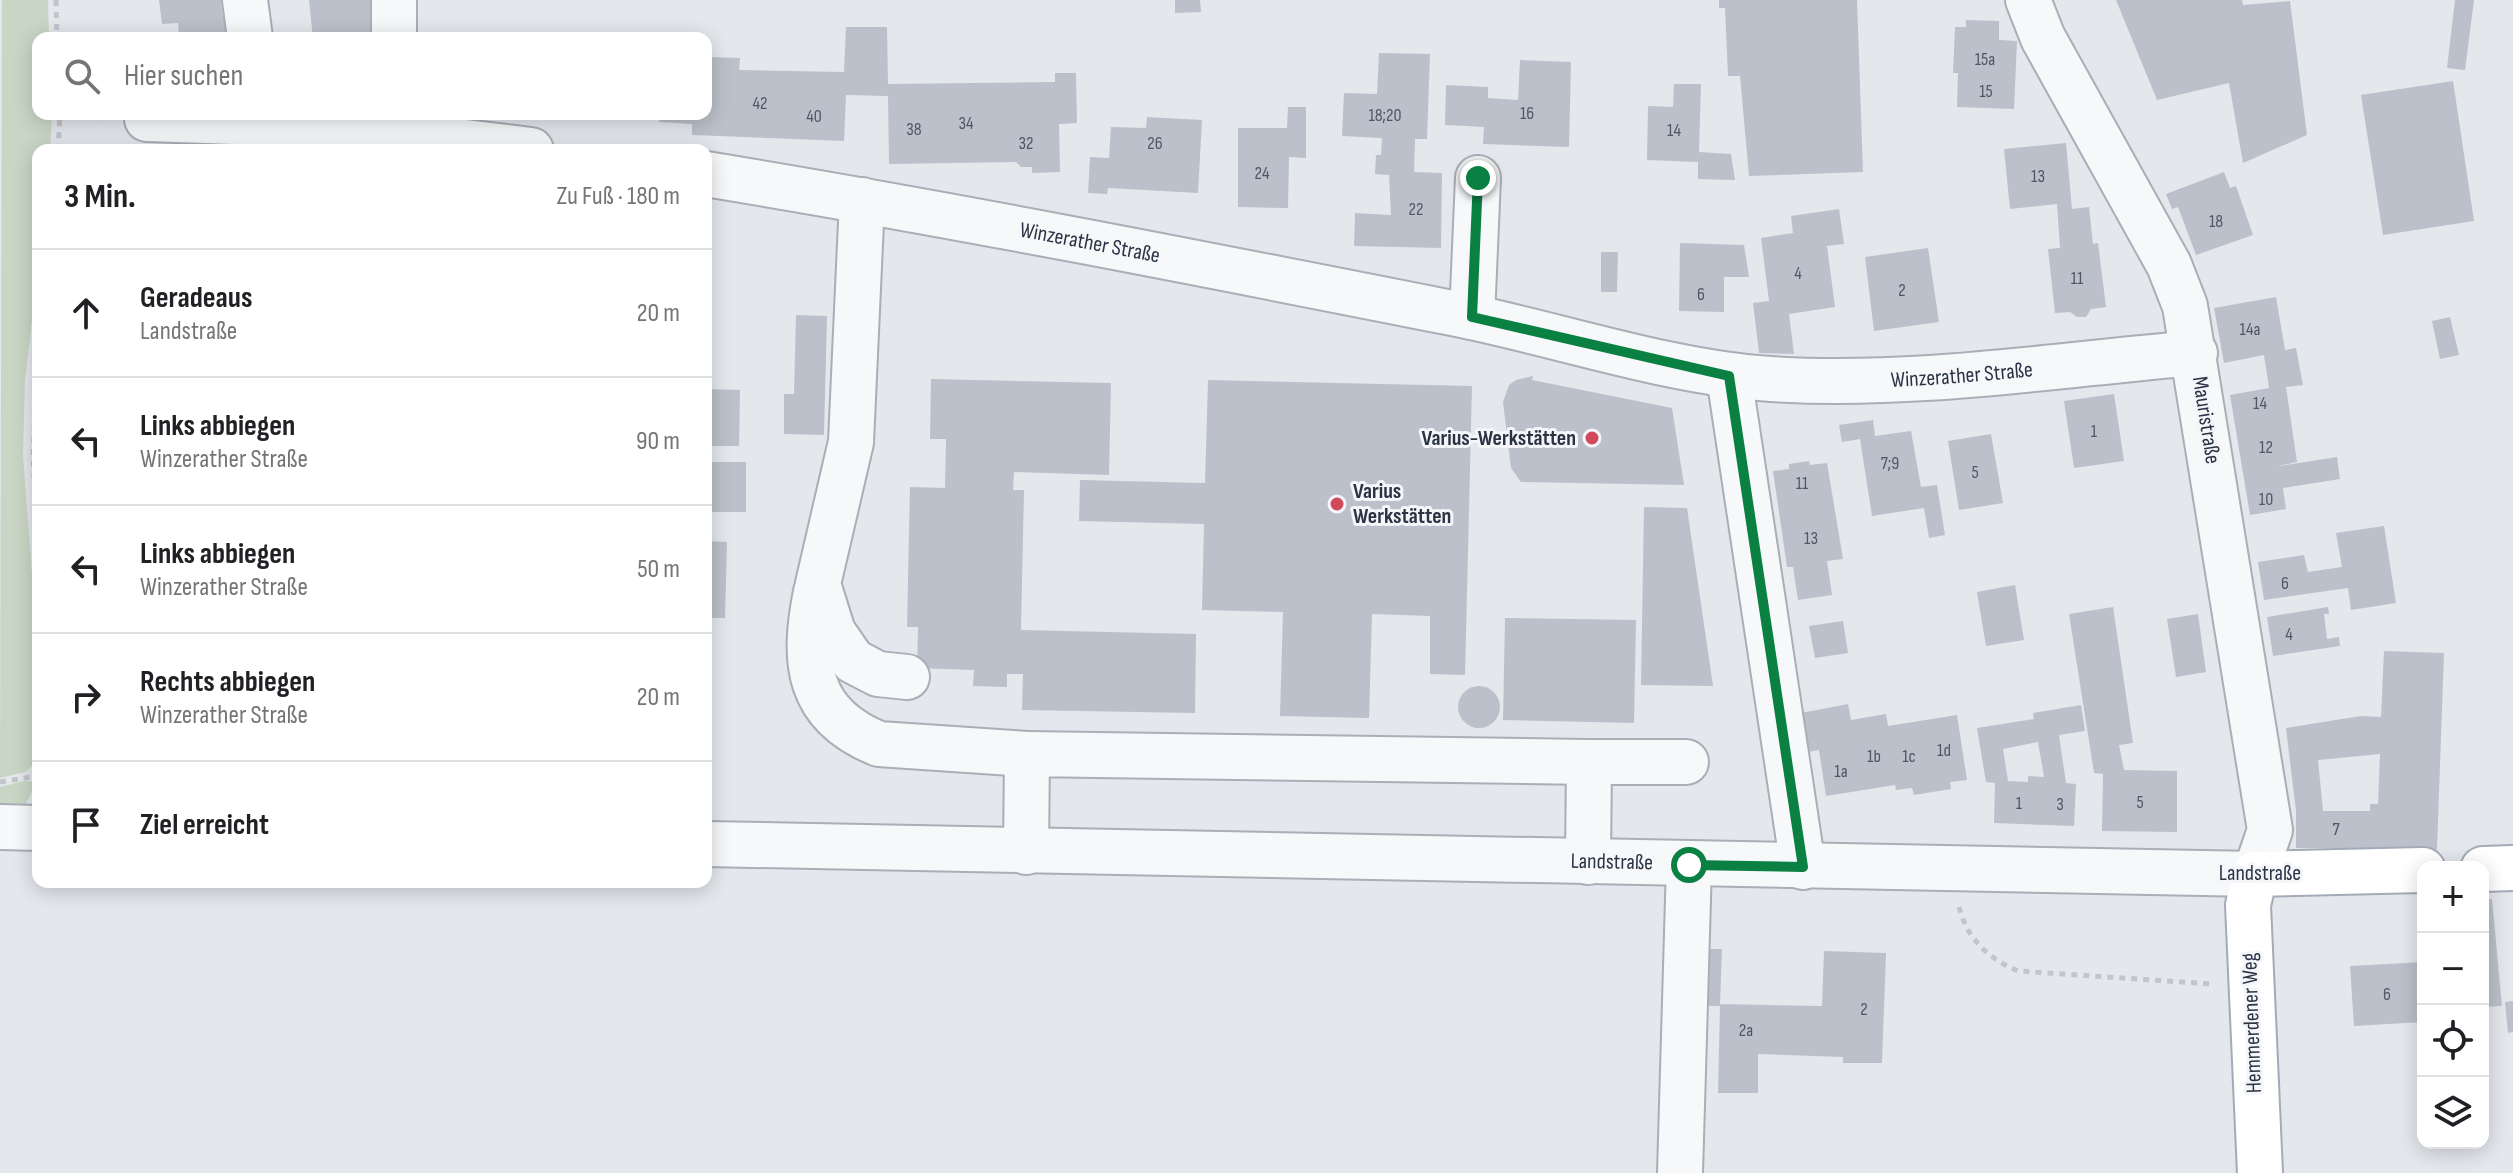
<!DOCTYPE html>
<html lang="de">
<head>
<meta charset="utf-8">
<style>
  body { margin:0; font-family:"Sofia Sans Condensed",sans-serif; background:#f6f6f6; color:#202124 }
  .controls { position:absolute; right:24px; bottom:24px; display:grid; overflow:hidden; border-radius:16px; box-shadow:0 4px 20px #0003 }
  .controls button { width:72px; height:72px; display:grid; place-items:center; padding:0; border:0; border-bottom:2px solid #e0e0e0; background:#fff; color:#202124; font:40px sans-serif }
  .stop { position:absolute; width:24px; height:24px; margin:-18px; border:6px solid #0b8043; border-radius:50%; background:#fff }
  .stop.end { background:#0b8043; border-color:#fff; box-shadow:0 2px 8px #0008 }
  .list { margin:0; padding:0; list-style:none }
  h2 { display:flex; justify-content:space-between; align-items:center; height:104px; margin:0; padding:0 32px; font-size:34px }
  h2 small { font-size:26px; font-weight:400; color:#757577 }
  .list li { display:grid; grid-template-columns:52px 1fr auto; gap:24px; align-items:center; box-sizing:border-box; height:128px; padding:0 32px; border-top:2px solid #e0e0e0 }
  .list b { display:block; font-size:30px; white-space:nowrap }
  .list p { margin:0; font-size:26px; white-space:nowrap; color:#757577 }
  .list em { font-size:26px; font-style:normal; color:#757577 }
  .icon { flex:none; width:44px; height:44px; fill:none; stroke:currentColor; stroke-width:2; stroke-linecap:round; stroke-linejoin:round }
  .map { position:relative; flex:none; width:2513px; height:1173px; overflow:hidden }
  .search { position:absolute; background:#fff; box-shadow:0 4px 20px #0003; left:32px; top:32px; width:680px; height:88px; display:flex; align-items:center; gap:20px; box-sizing:border-box; padding:0 28px; border-radius:16px; color:#757577; font-size:30px }
  .panel { position:absolute; background:#fff; box-shadow:0 4px 20px #0003; left:32px; top:144px; width:680px; height:744px; border-radius:16px }
  .map>svg:first-child { display:block }
</style>
</head>
<body>
<div class="map">
<svg width="2513" height="1173" viewBox="0 0 2513 1173">
  <rect width="100%" height="100%" fill="#e4e7ec"/>
  <path fill="#c9d6c5" d="M 2,0 L 48,0 L 49,38 L 38,38 L 38,114 L 52,115 L 50,150 L 38,150 L 38,266 L 25,381 L 23,455 L 38,656 L 38,761 L 25,772 L 0,778 Z
    M 24,781 L 37,782 L 24,807 L 0,806 L 0,787 Z"/>
  <path fill="#bbc0ca" fill-rule="evenodd" d="M 159,0 L 227,0 L 221,3 L 223,18 L 233,17 L 235,38 L 179,38 L 178,23 L 162,24 Z
    M 309,0 L 372,0 L 376,36 L 313,38 Z
    M 1175,0 L 1200,0 L 1201,12 L 1175,13 Z
    M 1719,0 L 1857,0 L 1863,172 L 1749,176 L 1740,76 L 1728,76 L 1725,8 L 1719,8 Z
    M 2116,0 L 2242,0 L 2243,5 L 2290,1 L 2307,135 L 2243,163 L 2229,83 L 2157,100 Z
    M 2455,0 L 2474,0 L 2465,70 L 2447,68 Z
    M 1966,20 L 1999,21 L 1999,40 L 2017,41 L 2014,109 L 1957,107 L 1958,73 L 1953,73 L 1955,27 L 1966,27 Z
    M 846,27 L 887,27 L 888,84 L 1055,82 L 1055,73 L 1076,73 L 1077,123 L 1059,124 L 1060,172 L 1032,173 L 1032,167 L 1021,167 L 1016,162 L 889,164 L 888,96 L 846,95 L 844,141 L 692,135 L 692,124 L 659,122 L 660,114 L 706,114 L 706,57 L 740,58 L 739,70 L 844,72 Z
    M 1379,53 L 1430,54 L 1427,139 L 1415,139 L 1414,172 L 1442,173 L 1441,248 L 1354,246 L 1355,213 L 1391,215 L 1389,175 L 1375,174 L 1376,155 L 1381,155 L 1382,138 L 1342,136 L 1344,93 L 1377,94 Z
    M 1520,60 L 1571,62 L 1569,147 L 1483,144 L 1484,127 L 1445,125 L 1446,85 L 1488,87 L 1488,98 L 1518,100 Z
    M 2453,81 L 2474,221 L 2383,235 L 2361,95 Z
    M 1674,84 L 1701,84 L 1699,152 L 1731,154 L 1735,180 L 1698,179 L 1698,162 L 1647,160 L 1648,106 L 1673,107 Z
    M 1288,107 L 1306,107 L 1306,158 L 1289,157 L 1288,208 L 1238,207 L 1238,128 L 1287,128 Z
    M 1147,117 L 1202,120 L 1198,193 L 1108,188 L 1107,194 L 1088,193 L 1090,157 L 1109,158 L 1111,127 L 1146,128 Z
    M 2066,143 L 2072,209 L 2089,207 L 2093,244 L 2098,243 L 2106,307 L 2091,309 L 2086,317 L 2077,317 L 2070,312 L 2055,313 L 2048,249 L 2060,248 L 2057,204 L 2010,209 L 2004,149 Z
    M 2224,172 L 2230,188 L 2236,186 L 2253,235 L 2196,255 L 2178,207 L 2172,209 L 2166,194 Z
    M 1839,209 L 1844,244 L 1827,246 L 1835,307 L 1789,314 L 1794,354 L 1759,353 L 1753,303 L 1769,301 L 1761,238 L 1793,233 L 1791,216 Z
    M 1680,243 L 1744,245 L 1749,277 L 1724,277 L 1724,312 L 1679,311 Z
    M 1928,248 L 1939,322 L 1874,331 L 1865,257 Z
    M 1601,252 L 1618,252 L 1617,292 L 1601,292 Z
    M 2276,297 L 2285,350 L 2296,348 L 2303,385 L 2286,387 L 2297,462 L 2274,467 L 2337,457 L 2340,479 L 2283,488 L 2286,509 L 2250,515 L 2230,395 L 2269,388 L 2264,355 L 2224,363 L 2214,308 Z
    M 796,315 L 827,316 L 824,435 L 784,434 L 784,394 L 794,394 Z
    M 2450,317 L 2459,355 L 2440,359 L 2432,321 Z
    M 1533,376 L 1532,380 L 1672,408 L 1684,485 L 1521,482 L 1511,468 L 1503,402 L 1509,385 L 1516,380 Z
    M 931,379 L 1111,383 L 1109,475 L 1014,472 L 1013,490 L 1024,490 L 1021,630 L 1196,634 L 1195,713 L 1022,710 L 1023,674 L 1007,674 L 1007,687 L 973,686 L 974,670 L 917,668 L 918,627 L 907,627 L 910,487 L 945,488 L 946,439 L 930,439 Z
    M 1208,380 L 1472,386 L 1465,675 L 1430,674 L 1430,616 L 1372,614 L 1369,718 L 1280,716 L 1283,612 L 1202,610 L 1204,524 L 1079,521 L 1080,480 L 1205,483 Z
    M 706,389 L 740,390 L 739,446 L 706,446 Z
    M 2114,394 L 2124,461 L 2074,468 L 2064,401 Z
    M 1873,420 L 1875,436 L 1911,431 L 1921,487 L 1937,485 L 1945,535 L 1929,538 L 1924,508 L 1872,516 L 1860,439 L 1842,442 L 1839,425 Z
    M 1991,434 L 2003,503 L 1959,510 L 1948,441 Z
    M 1809,461 L 1810,465 L 1827,463 L 1843,559 L 1827,561 L 1832,595 L 1798,600 L 1793,567 L 1787,567 L 1773,471 L 1789,469 L 1789,464 Z
    M 706,462 L 746,462 L 746,512 L 706,512 Z
    M 1644,507 L 1687,508 L 1713,686 L 1641,685 Z
    M 2384,526 L 2396,603 L 2351,610 L 2348,588 L 2264,600 L 2258,562 L 2304,555 L 2308,572 L 2342,567 L 2336,533 Z
    M 706,541 L 727,542 L 725,618 L 706,618 Z
    M 2015,585 L 2024,640 L 1986,646 L 1977,592 Z
    M 2113,607 L 2133,743 L 2119,745 L 2124,770 L 2177,771 L 2177,832 L 2102,831 L 2103,774 L 2094,773 L 2069,614 Z
    M 2328,607 L 2329,614 L 2324,614 L 2327,639 L 2339,637 L 2340,646 L 2273,656 L 2267,617 Z
    M 2198,614 L 2206,672 L 2176,677 L 2167,619 Z
    M 1505,618 L 1636,620 L 1634,723 L 1503,720 Z
    M 1843,621 L 1848,653 L 1815,658 L 1809,626 Z
    M 2384,651 L 2444,653 L 2437,849 L 2296,848 L 2296,811 L 2286,728 L 2361,716 L 2381,717 ZM 2380,754 L 2378,804 L 2370,804 L 2370,811 L 2323,811 L 2318,760 Z
    M1458 707a21 21 0 1 1 42 0a21 21 0 1 1-42 0Z
    M 1848,704 L 1851,720 L 1886,714 L 1888,726 L 1957,715 L 1967,780 L 1950,782 L 1951,789 L 1914,795 L 1912,788 L 1896,790 L 1895,785 L 1826,796 L 1819,750 L 1802,753 L 1796,714 Z
    M 2081,705 L 2085,731 L 2059,735 L 2066,783 L 2076,784 L 2074,826 L 1994,823 L 1995,783 L 1986,782 L 1977,728 L 2034,719 L 2033,713 ZM 2038,742 L 2044,777 L 2028,776 L 2028,782 L 2008,781 L 2003,749 Z
    M 2483,899 L 2492,899 L 2502,1006 L 2483,1007 Z
    M 1701,949 L 1722,949 L 1720,1006 L 1700,1006 Z
    M 1824,951 L 1886,953 L 1882,1063 L 1843,1063 L 1843,1057 L 1758,1054 L 1758,1093 L 1718,1093 L 1720,1004 L 1822,1006 Z
    M 2423,962 L 2423,1022 L 2354,1026 L 2350,966 Z
    M 2513,1001 L 2513,1032 L 2508,1033 L 2505,1002 Z"/>
  <g fill="none" stroke-linecap="round" stroke-linejoin="round">
    <defs>
      <g id="minor">
        <path d="M 245,0 L 250,38"/>
        <path d="M 394,38 L 394,0"/>
        <path d="M 147,119 L 321,125 L 531,150"/>
        <path id="s1" d="M 706,174 C 956,215 1204,264 1452,313 C 1554,333 1669,373 1771,379 C 1912,388 2055,365 2195,353"/>
        <path d="M 862,200 L 851,442 L 818,584 L 833,632 L 853,661 L 878,674 L 907,677"/>
        <path d="M 1472,317 L 1478,178"/>
        <path d="M 1729,376 L 1803,867"/>
        <path d="M 816,592 C 802,661 806,715 879,744 L 1027,754"/>
        <path d="M 1589,762 L 1686,762"/>
        <path d="M 0,827 L 38,828"/>
        <path id="s2" d="M 706,844 L 2255,874 L 2270,830 L 2185,306 L 2169,265 L 2043,38 L 2028,0"/>
        <path d="M 1026,852 L 1027,754 L 1589,762 L 1588,862"/>
        <path d="M 1680,1173 L 1689,865"/>
      </g>
      <path id="major" d="M 2483,869 L 2513,868
        M 2260,1173 L 2248,905 L 2255,874 L 2423,870"/>
    </defs>
    <use href="#minor" stroke="#a9aeb7" stroke-width="48"/>
    <use href="#major" stroke="#a3abb8" stroke-width="48"/>
    <path stroke="#c2c5cb" stroke-width="5" stroke-dasharray="6 6" stroke-linecap="butt" d="M 56,0 L 57,38
      M 60,116 L 107,118
      M 58,150 L 60,115
      M 38,353 L 33,455 L 38,554
      M 0,782 L 38,776
      M 1959,907 C 1967,939 1989,959 2018,971 L 2212,984"/>
    <use href="#minor" stroke="#f7f8fa" stroke-width="44"/>
    <use href="#major" stroke="#fff" stroke-width="44"/>
  </g>
  <g fill="none" stroke-linecap="round" stroke-linejoin="round">
    <path stroke="#0b8043" stroke-width="10" d="M 1478,178 L 1472,317 L 1729,376 L 1803,867 L 1689,865"/>
  </g>
  <g fill="#d1495b" stroke="#f4f6f9" stroke-width="3">
    <circle cx="1592" cy="438" r="8"/>
    <circle cx="1337" cy="504" r="8"/>
  </g>
  <g text-anchor="middle" dominant-baseline="central" stroke-width="6" stroke-linejoin="round" paint-order="stroke">
    <g font-size="18" fill="#4f5766">
      <text x="1985" y="59">15a</text>
      <text x="1986" y="91">15</text>
      <text x="760" y="103">42</text>
      <text x="1527" y="113">16</text>
      <text x="1385" y="115">18;20</text>
      <text x="814" y="116">40</text>
      <text x="966" y="123">34</text>
      <text x="914" y="129">38</text>
      <text x="1674" y="130">14</text>
      <text x="1026" y="143">32</text>
      <text x="1155" y="143">26</text>
      <text x="1262" y="173">24</text>
      <text x="2038" y="176">13</text>
      <text x="1416" y="209">22</text>
      <text x="2216" y="221">18</text>
      <text x="1798" y="273">4</text>
      <text x="2077" y="278">11</text>
      <text x="1902" y="290">2</text>
      <text x="1701" y="294">6</text>
      <text x="2250" y="329">14a</text>
      <text x="2260" y="403">14</text>
      <text x="2094" y="431">1</text>
      <text x="2266" y="447">12</text>
      <text x="1890" y="463">7;9</text>
      <text x="1975" y="472">5</text>
      <text x="1802" y="483">11</text>
      <text x="2266" y="499">10</text>
      <text x="1811" y="538">13</text>
      <text x="2285" y="583">6</text>
      <text x="2289" y="634">4</text>
      <text x="1944" y="750">1d</text>
      <text x="1874" y="756">1b</text>
      <text x="1909" y="756">1c</text>
      <text x="1841" y="771">1a</text>
      <text x="2140" y="802">5</text>
      <text x="2019" y="803">1</text>
      <text x="2060" y="804">3</text>
      <text x="2336" y="829">7</text>
      <text x="2387" y="994">6</text>
      <text x="1864" y="1009">2</text>
      <text x="1746" y="1030">2a</text>
    </g>
    <g font-size="22" fill="#2b3445" stroke="#f4f6f9">
      <text stroke="none"><textPath href="#s1" startOffset="390">Winzerather Straße</textPath></text>
      <text stroke="none"><textPath href="#s1" startOffset="1276">Winzerather Straße</textPath></text>
      <text transform="translate(2206 420) rotate(81)">Mauristraße</text>
      <text stroke="none"><textPath href="#s2" startOffset="906">Landstraße</textPath></text>
      <text x="2260" y="873">Landstraße</text>
      <text transform="translate(2252 1023) rotate(-92)">Hemmerdener Weg</text>
    </g>
    <g font-size="22" font-weight="bold" fill="#2b3445" stroke="#f4f6f9" text-anchor="end">
      <text x="1576" y="438">Varius-Werkstätten</text>
      <text x="1353" y="491" text-anchor="start">Varius<tspan x="1353" dy="25">Werkstätten</tspan></text>
    </g>
  </g>
</svg>
<div class="controls">
<button>+</button>
<button>−</button>
<button><svg class="icon" aria-label="locate" viewBox="0 0 24 24"><circle cx="12" cy="12" r="6"/><path d="M12 2v4M12 18v4M2 12h4M18 12h4"/></svg></button>
<button><svg class="icon" aria-label="layers" viewBox="0 0 24 24"><path d="M12 4l9 5-9 5-9-5zM3 14l9 5 9-5"/></svg></button>
</div>
<div class="stop" style="left:1689px;top:865px"></div>
<div class="stop end" style="left:1478px;top:178px"></div>
<div class="search"><svg class="icon" aria-label="search" viewBox="0 0 24 24"><circle cx="10" cy="10" r="6"/><path d="M15 15l6 6"/></svg>Hier suchen</div>
<section class="panel">
<h2>3 Min.<small>Zu Fuß · 180 m</small></h2>
<ul class="list">
<li><svg class="icon" aria-label="ahead" viewBox="0 0 24 24"><path d="M12 20V5M6 11l6-6 6 6"/></svg><div><b>Geradeaus</b><p>Landstraße</p></div><em>20 m</em></li>
<li><svg class="icon" aria-label="left" viewBox="0 0 24 24"><path d="M17 20v-9H6M10 6l-5 5 5 5"/></svg><div><b>Links abbiegen</b><p>Winzerather Straße</p></div><em>90 m</em></li>
<li><svg class="icon" aria-label="left" viewBox="0 0 24 24"><path d="M17 20v-9H6M10 6l-5 5 5 5"/></svg><div><b>Links abbiegen</b><p>Winzerather Straße</p></div><em>50 m</em></li>
<li><svg class="icon" aria-label="right" viewBox="0 0 24 24"><path d="M7 20v-9h11M14 6l5 5-5 5"/></svg><div><b>Rechts abbiegen</b><p>Winzerather Straße</p></div><em>20 m</em></li>
<li><svg class="icon" aria-label="arrive" viewBox="0 0 24 24"><path d="M6 21V4h12l-3 4 3 4H6"/></svg><div><b>Ziel erreicht</b></div></li>
</ul>
</section>
</div>
</body>
</html>
